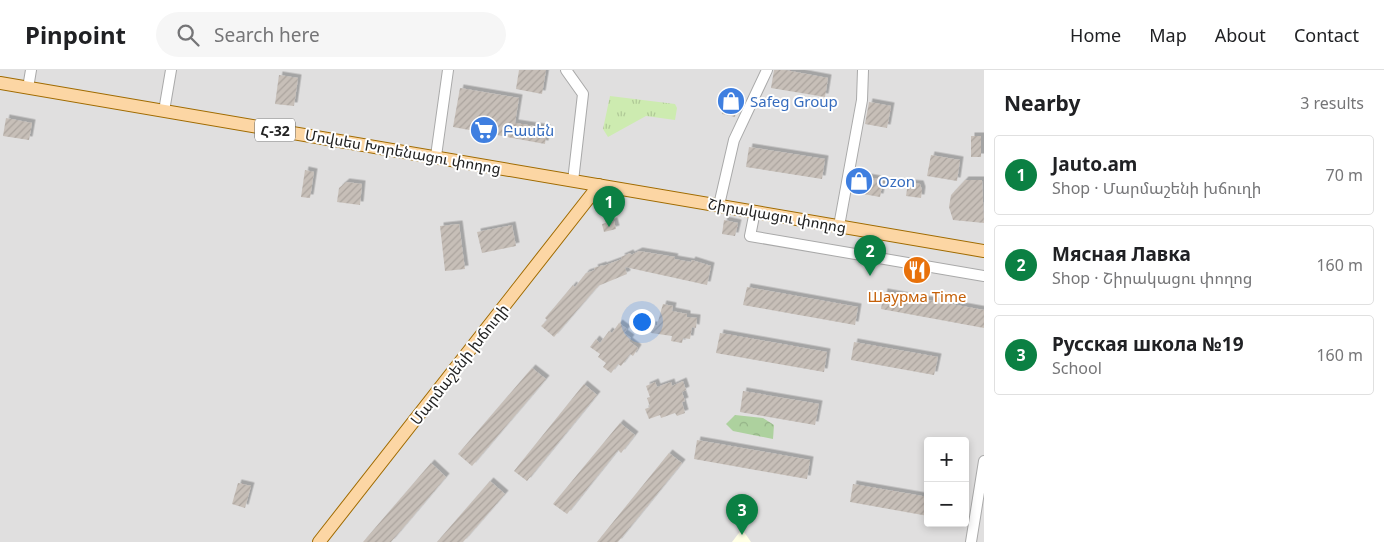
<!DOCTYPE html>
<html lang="en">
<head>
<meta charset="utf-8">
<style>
  body { margin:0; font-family:"Noto Sans","Noto Sans Armenian",sans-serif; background:#f6f6f6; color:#202124 }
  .controls { position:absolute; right:15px; bottom:15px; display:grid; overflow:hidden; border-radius:5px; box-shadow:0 2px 8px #0003 }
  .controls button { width:45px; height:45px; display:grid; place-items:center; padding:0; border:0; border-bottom:1px solid #e0e0e0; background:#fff; color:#202124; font:25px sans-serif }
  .you { position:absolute; left:641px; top:251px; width:18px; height:18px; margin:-12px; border:4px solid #fff; border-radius:50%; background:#1a73e8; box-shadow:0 0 0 8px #1a73e833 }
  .badge { display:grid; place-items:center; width:32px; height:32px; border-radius:50%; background:#0b8043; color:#fff; font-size:16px; font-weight:700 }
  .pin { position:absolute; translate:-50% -41px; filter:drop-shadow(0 1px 2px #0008) }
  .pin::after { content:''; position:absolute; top:26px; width:18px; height:15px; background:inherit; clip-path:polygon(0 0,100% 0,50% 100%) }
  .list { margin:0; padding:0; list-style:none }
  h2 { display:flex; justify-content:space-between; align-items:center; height:65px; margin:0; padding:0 20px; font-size:21px }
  h2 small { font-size:16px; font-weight:400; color:#757577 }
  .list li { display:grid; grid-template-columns:32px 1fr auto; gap:15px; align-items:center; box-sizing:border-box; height:80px; margin:0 10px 10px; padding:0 10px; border:1px solid #e0e0e0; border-radius:5px }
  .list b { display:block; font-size:19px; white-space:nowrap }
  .list p { margin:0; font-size:16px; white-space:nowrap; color:#757577 }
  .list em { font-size:16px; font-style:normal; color:#757577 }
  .icon { flex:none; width:28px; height:28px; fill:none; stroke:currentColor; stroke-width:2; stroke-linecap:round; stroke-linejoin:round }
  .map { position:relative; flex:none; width:984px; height:472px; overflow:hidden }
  header { display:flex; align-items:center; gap:30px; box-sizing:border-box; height:70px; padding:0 25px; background:#fff; border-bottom:1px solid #e0e0e0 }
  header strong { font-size:24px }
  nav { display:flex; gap:28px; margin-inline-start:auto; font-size:18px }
  .search { width:350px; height:45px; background:#f6f6f6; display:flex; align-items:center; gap:12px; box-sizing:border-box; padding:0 18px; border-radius:28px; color:#757577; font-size:19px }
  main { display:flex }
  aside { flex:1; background:#fff }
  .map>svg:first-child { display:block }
</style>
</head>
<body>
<header>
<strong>Pinpoint</strong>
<div class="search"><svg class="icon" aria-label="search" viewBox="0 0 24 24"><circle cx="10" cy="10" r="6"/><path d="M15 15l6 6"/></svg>Search here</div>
<nav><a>Home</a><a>Map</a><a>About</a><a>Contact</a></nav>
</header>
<main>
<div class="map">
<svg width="984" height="472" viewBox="0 0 984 472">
  <defs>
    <pattern id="grass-tufts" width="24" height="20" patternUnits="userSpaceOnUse" patternTransform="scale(1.25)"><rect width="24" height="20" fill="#cdebb0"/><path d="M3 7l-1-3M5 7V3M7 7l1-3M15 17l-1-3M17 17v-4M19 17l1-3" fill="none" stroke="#b0c997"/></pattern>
    <pattern id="forest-crowns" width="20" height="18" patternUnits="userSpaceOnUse" patternTransform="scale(1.25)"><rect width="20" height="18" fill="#add19e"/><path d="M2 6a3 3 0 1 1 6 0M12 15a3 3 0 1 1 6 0" fill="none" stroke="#95b388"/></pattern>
    <pattern id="building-hatch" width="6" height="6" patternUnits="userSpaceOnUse" patternTransform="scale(1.25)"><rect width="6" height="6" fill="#c7bfb8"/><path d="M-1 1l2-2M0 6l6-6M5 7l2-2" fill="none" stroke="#aba49e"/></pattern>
    <filter id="shadow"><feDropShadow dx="3.5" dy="-3.5" stdDeviation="0" flood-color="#0004"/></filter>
  </defs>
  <rect width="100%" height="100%" fill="#f2efe9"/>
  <path fill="#e0dfdf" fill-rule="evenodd" d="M 0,0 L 984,0 L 984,472 L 0,472 ZM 928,371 L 965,371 L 965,453 L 928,453 Z"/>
  <path fill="#ffffe5" d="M 742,459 L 751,472 L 732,472 Z"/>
  <path fill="url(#grass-tufts)" d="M 610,26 L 675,34 L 677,38 L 675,50 L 646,46 L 608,67 L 603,59 Z"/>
  <path fill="url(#forest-crowns)" d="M 735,345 L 763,348 L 774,355 L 773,369 L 733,361 L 726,354 Z"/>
  <path fill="url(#building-hatch)" filter="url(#shadow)" d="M 519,0 L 546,0 L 542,24 L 516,19 Z
    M 774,0 L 785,0 L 828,8 L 825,27 L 771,18 Z
    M 279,5 L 298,8 L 294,36 L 275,34 Z
    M 460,18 L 519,28 L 515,53 L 547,58 L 545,74 L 453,57 Z
    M 726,26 L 738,29 L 735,47 L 722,44 Z
    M 869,32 L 891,36 L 887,58 L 865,54 Z
    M 6,48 L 32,53 L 29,70 L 3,66 Z
    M 971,66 L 981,66 L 981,87 L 971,87 Z
    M 749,77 L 825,89 L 822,109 L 746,97 Z
    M 931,85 L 960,90 L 957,111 L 927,106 Z
    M 305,100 L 314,102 L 310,128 L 301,127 Z
    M 855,105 L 883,110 L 880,127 L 852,122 Z
    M 965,110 L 982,110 L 984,153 L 953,150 L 949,137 L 951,125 Z
    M 346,112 L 362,114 L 360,135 L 337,132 L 339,118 Z
    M 908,113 L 920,114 L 922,120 L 921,128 L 906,126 Z
    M 724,150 L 738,153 L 735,166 L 722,164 Z
    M 614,151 L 616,159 L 604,162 L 602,154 Z
    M 459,154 L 465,199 L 445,201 L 440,156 Z
    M 512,155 L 516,176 L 482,183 L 477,162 Z
    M 639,181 L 675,187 L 674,189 L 691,192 L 692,190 L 711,196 L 707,215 L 625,197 L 627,204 L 598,216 L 554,267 L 541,256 L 547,250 L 545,248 L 552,240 L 573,215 L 575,217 L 586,203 L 595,200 L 594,198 L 603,195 L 603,196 L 622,189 L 621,187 L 630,183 L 631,185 Z
    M 747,217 L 858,237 L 855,255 L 743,235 Z
    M 884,222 L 984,240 L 984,258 L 881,239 Z
    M 663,234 L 673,236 L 672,241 L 687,244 L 687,247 L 697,248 L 696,258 L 692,257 L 690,269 L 683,268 L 682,273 L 671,271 L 672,266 L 651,263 L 652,255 L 657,255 Z
    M 619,253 L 627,259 L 624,263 L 631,268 L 629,271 L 638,278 L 633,286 L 630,284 L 621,296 L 618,294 L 611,303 L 603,297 L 606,293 L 598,287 L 600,284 L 590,277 L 596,269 L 600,273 L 609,261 L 612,263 Z
    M 720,263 L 827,282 L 824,302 L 716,283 Z
    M 854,272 L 938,287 L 934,305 L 851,290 Z
    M 532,298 L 546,309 L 472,396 L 458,384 Z
    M 683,311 L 686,320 L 682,322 L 685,331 L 682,332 L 685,343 L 677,346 L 675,343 L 661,348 L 660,345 L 649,349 L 645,339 L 650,337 L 647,328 L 650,327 L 646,316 L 655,312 L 657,317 L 671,312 L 672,316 Z
    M 584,314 L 597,325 L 527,411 L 514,401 Z
    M 743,321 L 819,334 L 815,355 L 740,342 Z
    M 620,353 L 635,365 L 621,383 L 618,380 L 567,444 L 553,434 Z
    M 697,370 L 810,390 L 807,409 L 694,389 Z
    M 669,383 L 682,393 L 618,472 L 597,472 Z
    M 431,393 L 446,407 L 391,472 L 363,472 Z
    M 490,411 L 505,424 L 463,472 L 437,472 Z
    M 238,413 L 251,416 L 245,438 L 232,434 Z
    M 853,414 L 928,427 L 928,446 L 850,432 Z"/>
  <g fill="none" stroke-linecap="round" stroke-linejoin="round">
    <defs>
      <path id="minor" d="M 566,0 L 583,24 L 573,111
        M 28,18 L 31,0
        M 164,41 L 171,0
        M 436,86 L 448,0
        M 719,135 L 734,70 L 767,0
        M 755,141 L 750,166 L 984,206
        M 839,156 L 862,30 L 863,0
        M 971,472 L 984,391"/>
      <path id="major" d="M 0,13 L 984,181
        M 319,472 L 599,115"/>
    </defs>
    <use href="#minor" stroke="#a9a9a9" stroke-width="12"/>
    <use href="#major" stroke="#a06b00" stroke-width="14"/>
    <use href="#minor" stroke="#fff" stroke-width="10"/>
    <use href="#major" stroke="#fcd6a4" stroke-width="12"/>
  </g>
  <defs>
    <symbol id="shop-disc" viewBox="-11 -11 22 22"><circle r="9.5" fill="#3f7fe0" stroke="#fff"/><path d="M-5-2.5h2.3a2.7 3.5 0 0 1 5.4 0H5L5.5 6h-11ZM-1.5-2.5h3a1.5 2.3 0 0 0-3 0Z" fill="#fff"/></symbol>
    <symbol id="supermarket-disc" viewBox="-11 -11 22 22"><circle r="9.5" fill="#3f7fe0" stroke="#fff"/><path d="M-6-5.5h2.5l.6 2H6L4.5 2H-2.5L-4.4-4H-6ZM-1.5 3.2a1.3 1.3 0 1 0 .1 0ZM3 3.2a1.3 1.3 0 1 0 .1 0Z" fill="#fff"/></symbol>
    <symbol id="restaurant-disc" viewBox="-11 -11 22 22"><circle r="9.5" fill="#e8710a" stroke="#fff"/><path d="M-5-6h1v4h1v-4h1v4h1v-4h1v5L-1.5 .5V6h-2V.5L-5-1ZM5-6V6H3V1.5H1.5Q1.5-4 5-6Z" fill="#fff"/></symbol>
  </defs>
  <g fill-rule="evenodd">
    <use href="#shop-disc" x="715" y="15" width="32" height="32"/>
    <use href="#supermarket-disc" x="468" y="44" width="32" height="32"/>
    <use href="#shop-disc" x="843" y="95" width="32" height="32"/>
    <use href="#restaurant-disc" x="901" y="184" width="32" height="32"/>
  </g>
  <g text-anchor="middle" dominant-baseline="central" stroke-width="4" stroke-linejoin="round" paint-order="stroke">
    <rect fill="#fff" stroke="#646464" stroke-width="1" x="255" y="48.5" width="40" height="23" rx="4"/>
    <g font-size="14" font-weight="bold" fill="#222">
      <text x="275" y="60">Հ-32</text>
    </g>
    <g font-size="15" fill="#366cbe" stroke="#fff" text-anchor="start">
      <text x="750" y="31">Safeg Group</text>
      <text x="503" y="60">Բասեն</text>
      <text x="878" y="111">Ozon</text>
    </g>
    <g font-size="15" fill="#222" stroke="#fff">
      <text transform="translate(403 81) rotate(10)">Մովսես Խորենացու փողոց</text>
      <text transform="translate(777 145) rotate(10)">Շիրակացու փողոց</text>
      <text transform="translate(459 294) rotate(-52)">Մարմաշենի խճուղի</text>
    </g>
    <g font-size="15" fill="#c56008" stroke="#fff">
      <text x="917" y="226">Шаурма Time</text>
    </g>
  </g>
</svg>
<div class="controls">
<button>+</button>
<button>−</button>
</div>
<div class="you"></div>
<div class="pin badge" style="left:609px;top:157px">1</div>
<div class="pin badge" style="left:870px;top:206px">2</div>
<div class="pin badge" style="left:742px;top:465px">3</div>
</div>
<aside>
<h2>Nearby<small>3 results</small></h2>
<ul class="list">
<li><span class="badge">1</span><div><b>Jauto.am</b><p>Shop · Մարմաշենի խճուղի</p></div><em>70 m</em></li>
<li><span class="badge">2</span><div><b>Мясная Лавка</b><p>Shop · Շիրակացու փողոց</p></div><em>160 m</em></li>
<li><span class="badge">3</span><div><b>Русская школа №19</b><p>School</p></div><em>160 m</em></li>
</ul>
</aside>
</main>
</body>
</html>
